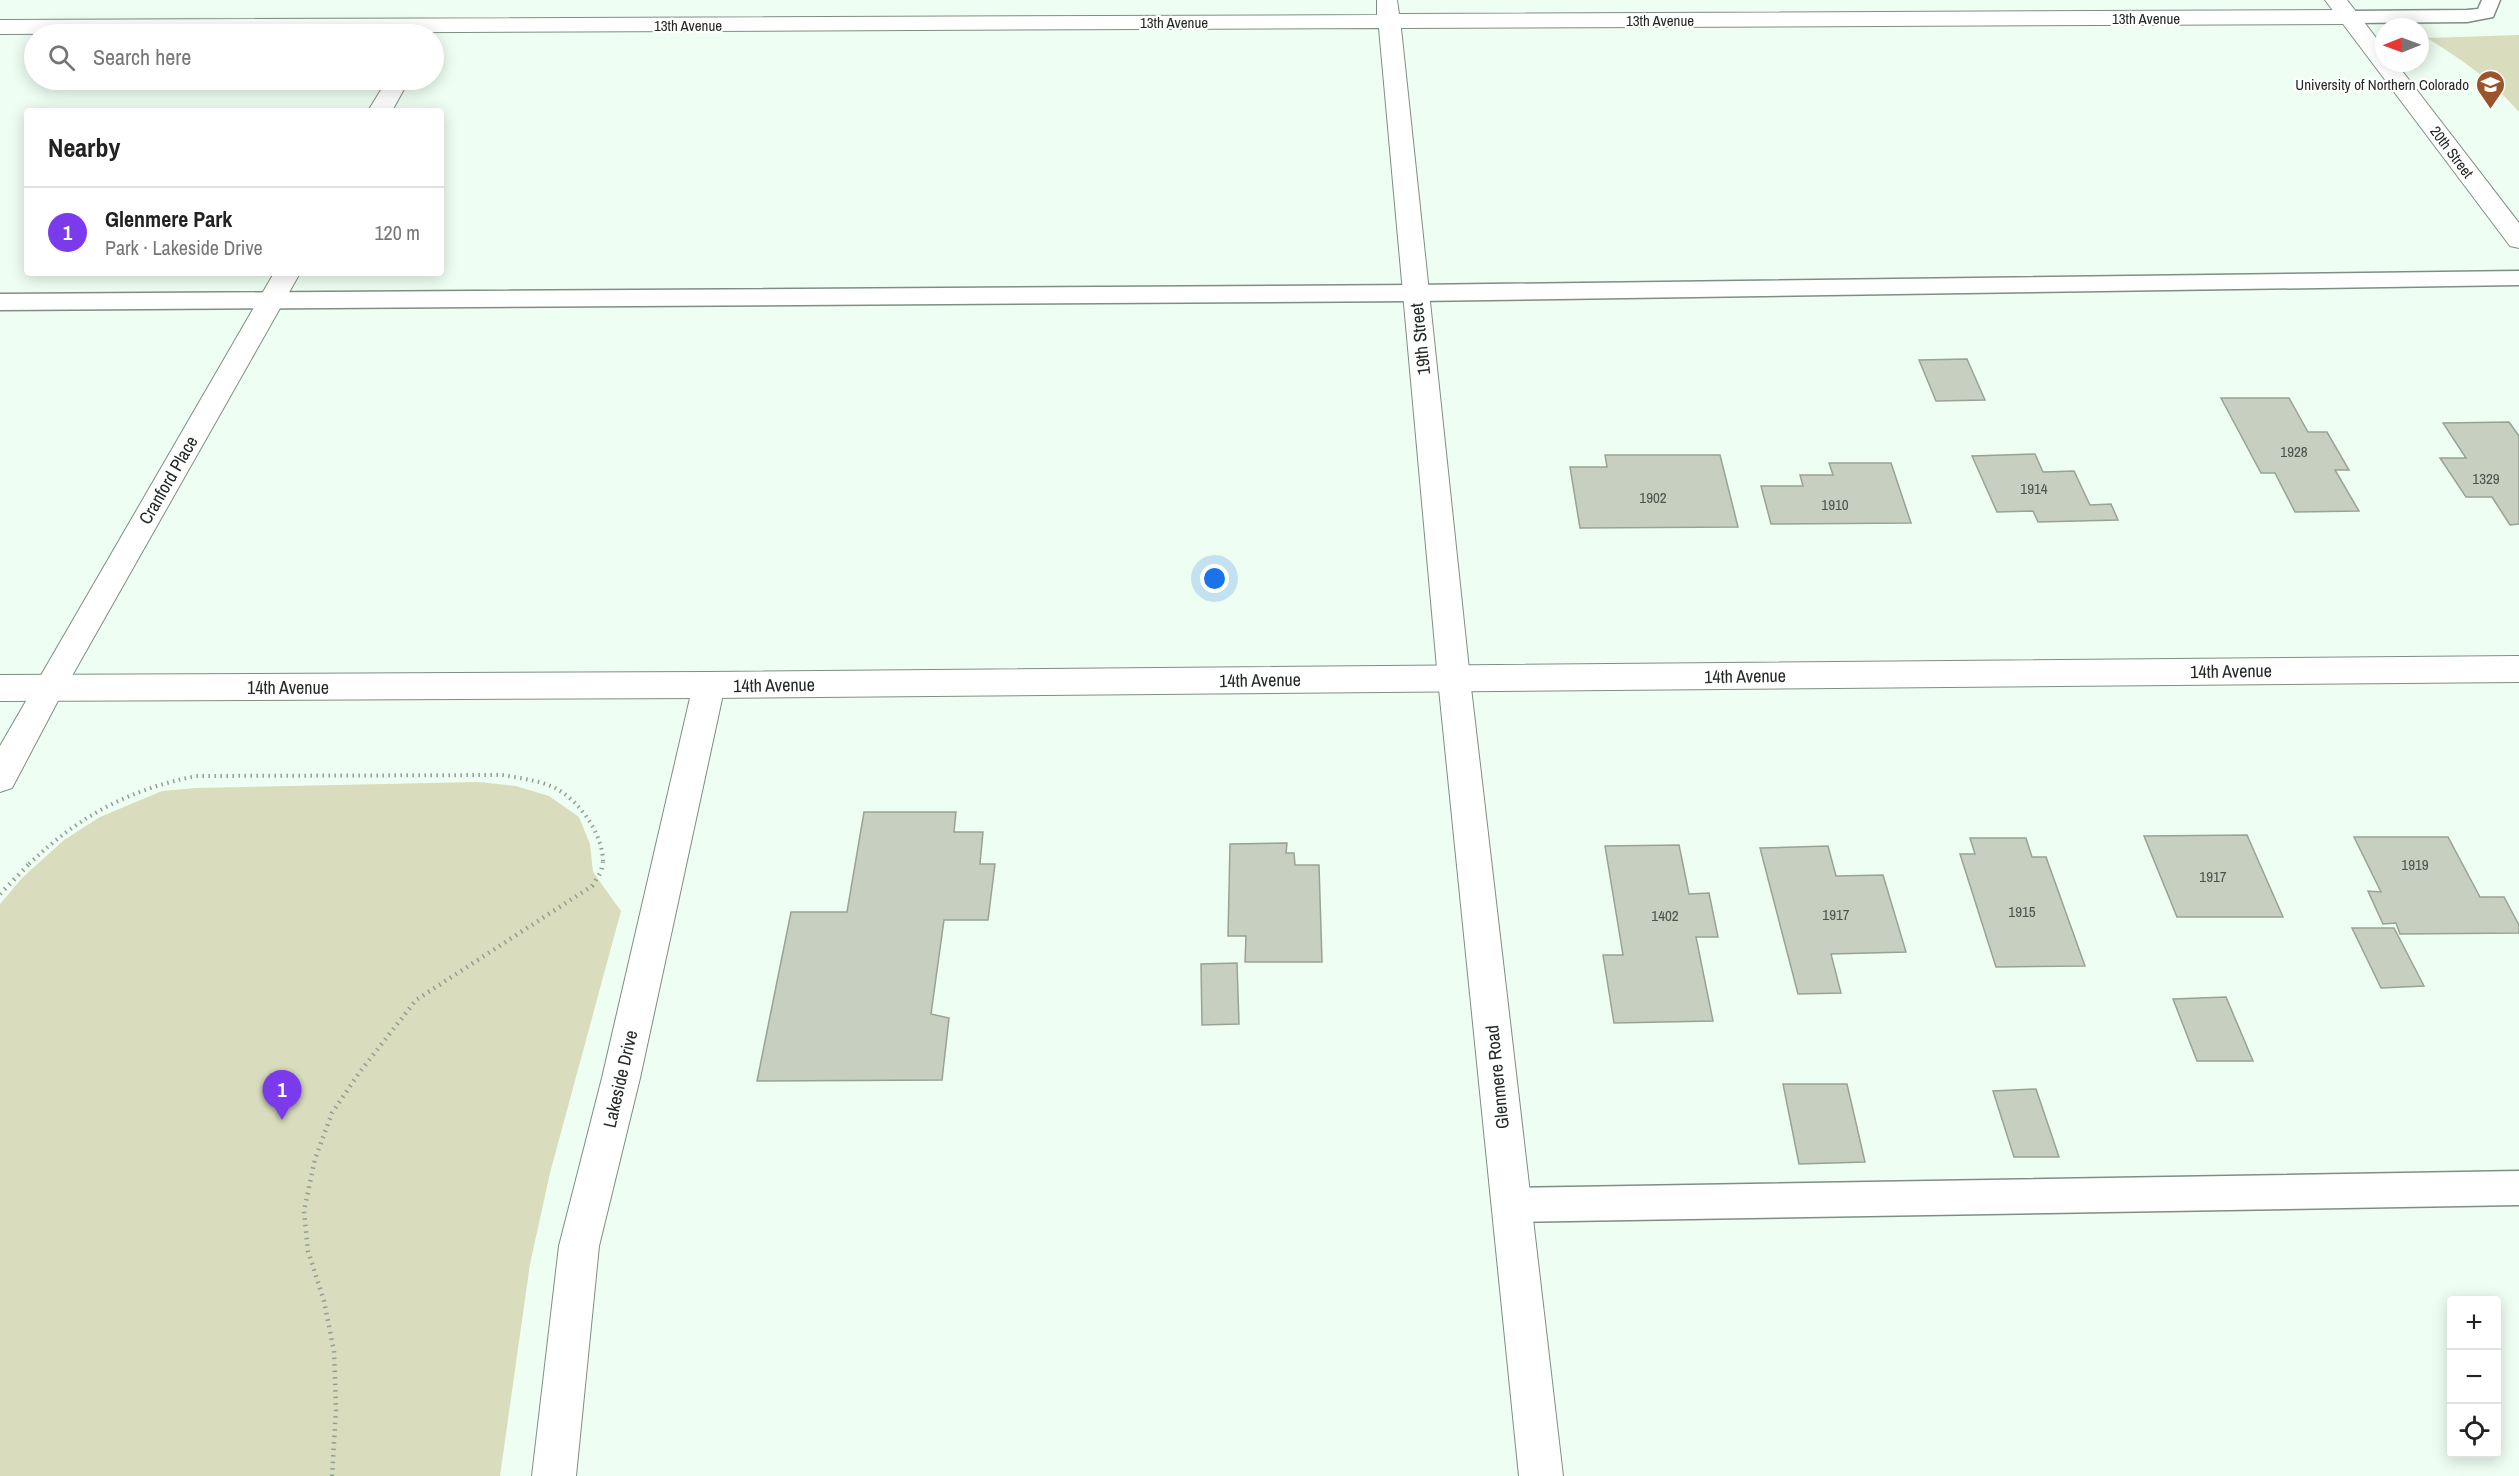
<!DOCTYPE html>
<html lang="en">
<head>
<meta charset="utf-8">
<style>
  body { margin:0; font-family:"Archivo Narrow",sans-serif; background:#f6f6f6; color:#222 }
  .controls { position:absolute; right:18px; bottom:18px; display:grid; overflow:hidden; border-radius:6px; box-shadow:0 3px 15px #0003 }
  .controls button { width:54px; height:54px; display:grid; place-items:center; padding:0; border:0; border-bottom:2px solid #e0e0e0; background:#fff; color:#222; font:30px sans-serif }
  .compass { position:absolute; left:2375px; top:18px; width:54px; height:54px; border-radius:50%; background:#fff; box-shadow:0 3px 15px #0003; rotate:269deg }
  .you { position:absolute; left:1215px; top:579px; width:21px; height:21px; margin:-15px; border:4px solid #fff; border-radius:50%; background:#1a73e8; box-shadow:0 0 0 9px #1a73e833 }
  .badge { display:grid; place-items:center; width:39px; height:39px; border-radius:50%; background:#7c3aed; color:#fff; font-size:20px; font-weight:700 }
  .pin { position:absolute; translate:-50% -50px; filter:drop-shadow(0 2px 3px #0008) }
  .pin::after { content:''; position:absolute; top:32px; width:21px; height:18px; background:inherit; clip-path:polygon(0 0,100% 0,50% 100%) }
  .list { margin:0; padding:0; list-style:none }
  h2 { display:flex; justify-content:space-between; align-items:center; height:78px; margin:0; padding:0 24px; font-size:26px }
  h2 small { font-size:20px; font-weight:400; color:#767676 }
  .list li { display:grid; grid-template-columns:39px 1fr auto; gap:18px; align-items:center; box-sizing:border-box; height:90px; padding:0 24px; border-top:2px solid #e0e0e0 }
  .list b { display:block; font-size:22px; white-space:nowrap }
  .list p { margin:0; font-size:20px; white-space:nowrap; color:#767676 }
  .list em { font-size:20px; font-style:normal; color:#767676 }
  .icon { flex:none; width:33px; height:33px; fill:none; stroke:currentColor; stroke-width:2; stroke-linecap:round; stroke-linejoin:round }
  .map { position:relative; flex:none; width:2519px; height:1476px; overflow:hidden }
  .search { position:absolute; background:#fff; box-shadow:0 3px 15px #0003; left:24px; top:24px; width:420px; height:66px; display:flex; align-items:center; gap:15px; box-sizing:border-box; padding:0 21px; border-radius:33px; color:#767676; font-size:22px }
  .panel { position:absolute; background:#fff; box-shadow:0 3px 15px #0003; left:24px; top:108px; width:420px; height:168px; border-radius:6px }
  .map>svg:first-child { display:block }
</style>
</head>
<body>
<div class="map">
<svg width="2519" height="1476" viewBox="0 0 2519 1476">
  <rect width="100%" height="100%" fill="#eefef2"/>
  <path fill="#d9ddbd" d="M 2519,35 L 2519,112 C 2490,79 2464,61 2427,38 Z
    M 478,782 L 516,786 L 549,796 L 579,817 L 590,844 L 593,872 L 621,911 L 550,1173 L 530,1264 L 500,1476 L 0,1476 L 0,904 L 23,877 L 64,840 L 100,817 L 162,791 L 196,788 Z"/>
  <path fill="#c6cfc0" stroke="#9aa294" stroke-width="1.5" d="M 1967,359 L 1985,400 L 1936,401 L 1919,360 Z
    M 2221,398 L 2289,398 L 2308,432 L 2327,432 L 2349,470 L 2335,470 L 2359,511 L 2295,512 L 2275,473 L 2261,473 Z
    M 2509,422 L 2519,436 L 2519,524 L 2510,525 L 2492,497 L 2466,497 L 2440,458 L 2466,458 L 2443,423 Z
    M 2035,454 L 2043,472 L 2074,471 L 2090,505 L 2111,504 L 2118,520 L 2038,522 L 2033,511 L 1997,512 L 1972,456 Z
    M 1605,455 L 1720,455 L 1738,527 L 1580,528 L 1570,467 L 1607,467 Z
    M 1829,463 L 1891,463 L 1911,523 L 1771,524 L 1761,486 L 1803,486 L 1800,475 L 1833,475 Z
    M 864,812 L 956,812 L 954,832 L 983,832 L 980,864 L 995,864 L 988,920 L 944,920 L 931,1014 L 949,1018 L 942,1080 L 757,1081 L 791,912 L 847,912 Z
    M 2247,835 L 2283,917 L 2177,917 L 2144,836 Z
    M 2354,837 L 2448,837 L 2480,897 L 2504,897 L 2519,925 L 2519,933 L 2400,934 L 2396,923 L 2383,924 L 2368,891 L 2381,892 Z
    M 1970,838 L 2026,838 L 2032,857 L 2046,857 L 2085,966 L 1996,967 L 1960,854 L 1975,854 Z
    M 1287,843 L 1286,853 L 1294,853 L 1295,865 L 1319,865 L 1322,962 L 1245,962 L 1246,936 L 1228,936 L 1230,844 Z
    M 1679,845 L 1689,894 L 1709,893 L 1718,937 L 1696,937 L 1713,1021 L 1614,1023 L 1603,955 L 1623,955 L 1605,846 Z
    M 1828,846 L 1836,876 L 1883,875 L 1906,952 L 1831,954 L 1841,993 L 1798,994 L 1760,848 Z
    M 2352,928 L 2394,928 L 2424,986 L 2381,988 Z
    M 1237,963 L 1239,1024 L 1202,1025 L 1201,964 Z
    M 2226,997 L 2253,1061 L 2197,1061 L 2173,999 Z
    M 1783,1084 L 1847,1084 L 1865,1162 L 1799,1164 Z
    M 2036,1089 L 2059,1157 L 2014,1157 L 1993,1091 Z"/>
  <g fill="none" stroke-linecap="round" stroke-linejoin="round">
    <defs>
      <path id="service" d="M 2482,0 L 2500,0 L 2493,17 L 2467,22 L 2349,23 L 2342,21 L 2340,17 L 2342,13 L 2349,11 L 2467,10 L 2478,9 Z
        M 2519,271 L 2519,285 L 1416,301 L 0,310 L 0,294 L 1416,285 Z
        M 2519,1171 L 2519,1205 L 1511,1222 L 1499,1217 L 1494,1205 L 1499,1193 L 1511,1188 Z"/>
      <path id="minor" d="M 1377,0 L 1397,0 L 1399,14 L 2349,10 L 2357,12 L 2360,17 L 2357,22 L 2349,24 L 1401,28 L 1470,679 L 1563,1476 L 1519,1476 L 1438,679 L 1379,28 L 0,34 L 0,20 L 1377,15 Z
        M 387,80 L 409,80 L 392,111 L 368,111 Z
        M 274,273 L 300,273 L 60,697 L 12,788 L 0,792 L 0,746 Z
        M 709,672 L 720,676 L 725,685 L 640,1078 L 599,1246 L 576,1476 L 532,1476 L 559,1246 L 602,1078 L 693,685 L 698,676 Z"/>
      <path id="tertiary" d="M 2325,0 L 2347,0 L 2384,48 L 2384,63 L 2396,63 L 2519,223 L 2519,248 L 2510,246 Z
        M 2519,656 L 2519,682 L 709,698 L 0,701 L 0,675 L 709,672 Z"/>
    </defs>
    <use href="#service" stroke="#7f8e83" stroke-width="3"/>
    <use href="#minor" stroke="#7f8e83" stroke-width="2"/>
    <use href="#tertiary" stroke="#7f8e83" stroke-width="2"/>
    <path stroke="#929e95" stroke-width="4" stroke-dasharray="1.5 4.5" stroke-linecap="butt" d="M 29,864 C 79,816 128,790 196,776 L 502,775 C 519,778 537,780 553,787 C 579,799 604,835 603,864"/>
    <path stroke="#929e95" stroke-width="4.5" stroke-dasharray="1.5 5" stroke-linecap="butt" d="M 0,894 L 31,862
      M 332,1476 L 336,1410 L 334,1351 L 324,1301 L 308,1251 L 304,1211 L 315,1159 L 332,1113 L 359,1073 L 416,1000 L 592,886 L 601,872 L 603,862"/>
    <use href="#service" fill="#fff" fill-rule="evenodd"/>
    <use href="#minor" fill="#fff" fill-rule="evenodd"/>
    <use href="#tertiary" fill="#fff" fill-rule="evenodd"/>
  </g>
  <defs>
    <symbol id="university-pin" viewBox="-11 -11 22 30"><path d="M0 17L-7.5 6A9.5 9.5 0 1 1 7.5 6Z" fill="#9a552a" stroke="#fff"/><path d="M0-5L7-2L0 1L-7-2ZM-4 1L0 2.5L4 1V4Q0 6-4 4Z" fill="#fff"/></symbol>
  </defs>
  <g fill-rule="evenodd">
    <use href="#university-pin" x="2474" y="68" width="33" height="45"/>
  </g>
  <g text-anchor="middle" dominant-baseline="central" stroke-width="4.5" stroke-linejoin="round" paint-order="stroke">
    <g font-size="15" fill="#232925" stroke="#fff">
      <text x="2146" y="18">13th Avenue</text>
      <text x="1660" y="20">13th Avenue</text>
      <text x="1174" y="22">13th Avenue</text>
      <text x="688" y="25">13th Avenue</text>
      <text transform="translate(2452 152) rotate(53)">20th Street</text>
    </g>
    <g font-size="15" fill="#232925" stroke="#fff" text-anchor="end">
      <text x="2469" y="84">University of Northern Colorado</text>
    </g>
    <g font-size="15" fill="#4c524c">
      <text x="2294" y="451">1928</text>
      <text x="2486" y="478">1329</text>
      <text x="2034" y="488">1914</text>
      <text x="1653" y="497">1902</text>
      <text x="1835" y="504">1910</text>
      <text x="2415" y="864">1919</text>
      <text x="2213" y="876">1917</text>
      <text x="2022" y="911">1915</text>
      <text x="1836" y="914">1917</text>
      <text x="1665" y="915">1402</text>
    </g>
    <g font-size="18" fill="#232925" stroke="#fff">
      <text transform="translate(1420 339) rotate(-96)">19th Street</text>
      <text transform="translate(168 480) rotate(-60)">Cranford Place</text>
      <text transform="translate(2231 671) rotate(-1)">14th Avenue</text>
      <text transform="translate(1745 676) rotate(-1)">14th Avenue</text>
      <text transform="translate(1260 680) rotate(-1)">14th Avenue</text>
      <text transform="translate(774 685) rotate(-1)">14th Avenue</text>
      <text x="288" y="687">14th Avenue</text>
      <text transform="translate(1497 1077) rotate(-96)">Glenmere Road</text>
      <text transform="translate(620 1079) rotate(-77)">Lakeside Drive</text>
    </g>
  </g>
</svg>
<div class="controls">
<button>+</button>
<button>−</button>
<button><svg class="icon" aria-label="locate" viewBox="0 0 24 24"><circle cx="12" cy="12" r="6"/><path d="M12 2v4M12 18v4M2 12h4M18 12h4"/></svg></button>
</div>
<svg class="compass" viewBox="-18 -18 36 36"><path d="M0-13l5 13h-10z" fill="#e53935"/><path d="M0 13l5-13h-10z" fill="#767676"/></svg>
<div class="you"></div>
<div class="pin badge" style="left:282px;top:1120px">1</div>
<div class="search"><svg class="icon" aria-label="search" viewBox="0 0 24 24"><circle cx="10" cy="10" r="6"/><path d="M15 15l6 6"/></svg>Search here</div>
<section class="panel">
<h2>Nearby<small></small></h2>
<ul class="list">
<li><span class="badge">1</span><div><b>Glenmere Park</b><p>Park · Lakeside Drive</p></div><em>120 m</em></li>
</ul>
</section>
</div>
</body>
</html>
